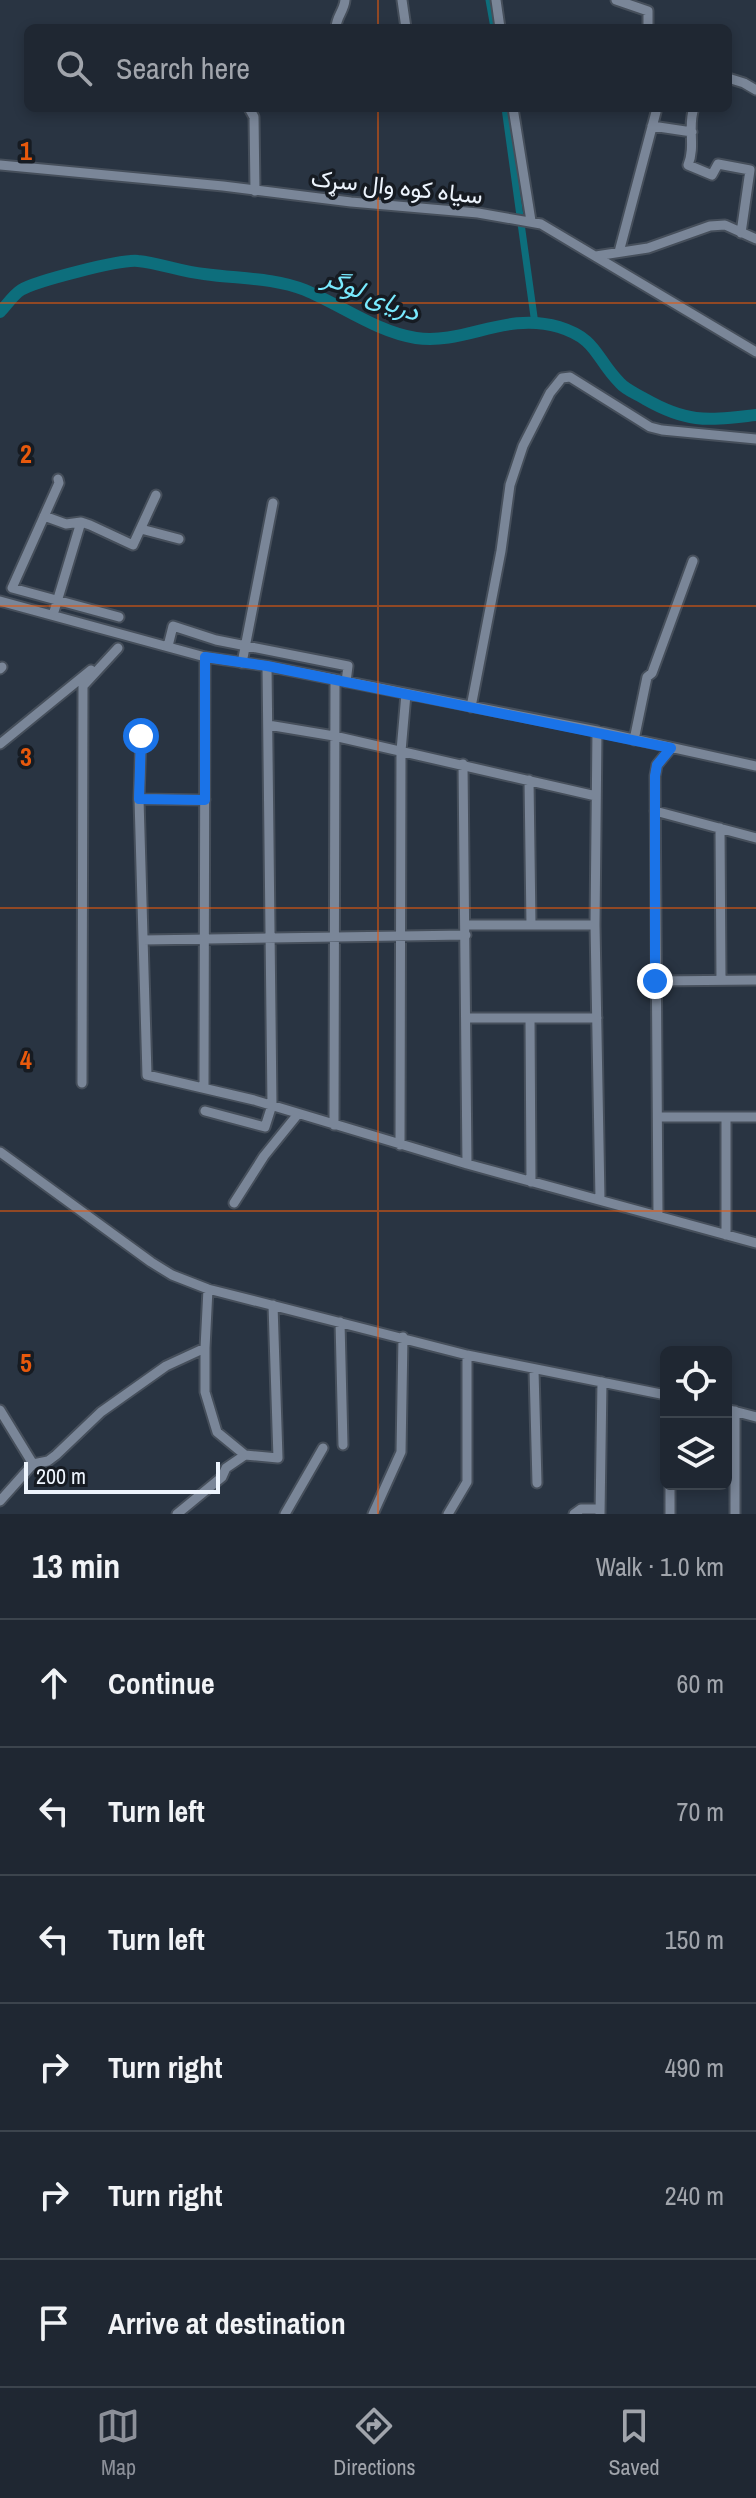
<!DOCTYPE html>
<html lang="en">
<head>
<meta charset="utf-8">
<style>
  body { margin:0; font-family:"Archivo Narrow",Vazirmatn,sans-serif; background:#2c333e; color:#f1f3f6 }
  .controls { position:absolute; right:24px; bottom:24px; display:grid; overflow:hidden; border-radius:12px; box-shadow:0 4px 12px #0003 }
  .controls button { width:72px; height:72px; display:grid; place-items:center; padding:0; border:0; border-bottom:2px solid #3c444d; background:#1f2732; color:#f1f3f6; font:40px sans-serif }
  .scale { position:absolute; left:24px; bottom:20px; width:196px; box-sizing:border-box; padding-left:8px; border:4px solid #edf4fd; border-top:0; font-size:22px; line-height:28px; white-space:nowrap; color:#edf4fd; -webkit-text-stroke:6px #161b22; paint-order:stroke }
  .stop { position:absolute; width:24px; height:24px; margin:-18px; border:6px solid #1a73e8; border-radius:50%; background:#fff }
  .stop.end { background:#1a73e8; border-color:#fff; box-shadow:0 2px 8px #0008 }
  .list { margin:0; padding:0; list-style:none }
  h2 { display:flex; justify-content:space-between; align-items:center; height:104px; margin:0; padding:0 32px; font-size:34px }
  h2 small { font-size:26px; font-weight:400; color:#a1a5ac }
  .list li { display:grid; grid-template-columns:52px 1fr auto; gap:24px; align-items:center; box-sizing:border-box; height:128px; padding:0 32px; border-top:2px solid #3c444d }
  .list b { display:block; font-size:30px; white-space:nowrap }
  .list em { font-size:26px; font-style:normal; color:#a1a5ac }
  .icon { flex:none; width:44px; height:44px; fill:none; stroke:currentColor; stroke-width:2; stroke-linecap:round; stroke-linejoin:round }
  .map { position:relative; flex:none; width:756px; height:1514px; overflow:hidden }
  .search { position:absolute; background:#1f2732; box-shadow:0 4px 12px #0003; left:24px; right:24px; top:24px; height:88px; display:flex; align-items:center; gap:20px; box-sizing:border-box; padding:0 28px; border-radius:12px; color:#a1a5ac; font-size:30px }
  .sheet { height:872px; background:#1f2732 }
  nav { display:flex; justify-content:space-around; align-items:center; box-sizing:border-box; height:112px; border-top:2px solid #3c444d; background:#1f2732; font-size:22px; color:#a1a5ac }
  nav a { display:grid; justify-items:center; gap:4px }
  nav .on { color:#8c9099 }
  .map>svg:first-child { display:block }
</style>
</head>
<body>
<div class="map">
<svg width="756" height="1514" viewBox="0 0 756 1514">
  <rect width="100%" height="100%" fill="#293442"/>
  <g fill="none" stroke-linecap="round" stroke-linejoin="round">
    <path stroke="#0d6e7c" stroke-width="7" d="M 489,0 L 494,28
      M 505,108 L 535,324"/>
    <path stroke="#0d6e7c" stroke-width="12" d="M 0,312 C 6,306 13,295 21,290 C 36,281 121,259 138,261 C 160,263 182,272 204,274 C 238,279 272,277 305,290 C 341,305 377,332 416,338 C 466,345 505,311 559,327 C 598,339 595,358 620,383 C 626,390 637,394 645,399 C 689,424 708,420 756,415"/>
    <defs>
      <path id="minor" d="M 402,0 L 406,28
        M 496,0 L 500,28
        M 616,0 L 648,11 L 648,28
        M 336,28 C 336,17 344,11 345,0
        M 728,78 L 744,83 L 756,90
        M 249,108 L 254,117 L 255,191
        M 513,108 L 531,221
        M 694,108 C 687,126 696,146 688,165 L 712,175 L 718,164 L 750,170 L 741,233
        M 652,126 L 692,132
        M 0,165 L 223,186 L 351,202 L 478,213 L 541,224 L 756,352
        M 619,252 L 656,112
        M 596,256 L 648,248 L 710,226 L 725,225 L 756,239
        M 58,479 L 59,483 L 12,588 L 119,617
        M 44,516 L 66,524 L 81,522 L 90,525 L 133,545 L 156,495
        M 141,529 L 179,539
        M 0,601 L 205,657 L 267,666 L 597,731 L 756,766
        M 53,615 L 81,522
        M 168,646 L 173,626 L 216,640 L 348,666 L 346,682
        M 242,663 L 273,503
        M 0,669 L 2,667
        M 471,707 L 501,551 L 510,485 L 523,446 L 550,393 L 562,378 L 570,377 L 650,427 L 662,430 L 756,439
        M 268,725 L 334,736 L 596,796
        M 597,731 L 595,925 L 600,1199
        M 141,736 L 139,799 L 147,1075 L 254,1100 L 467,1164 L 756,1243
        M 634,740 L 647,677 L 652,673 L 693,561
        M 0,744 L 91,670
        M 463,764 L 467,1164
        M 529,780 L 531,925
        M 139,799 L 205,800
        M 655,811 L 756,838
        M 720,828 L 721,980
        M 466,925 L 595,925
        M 143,940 L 466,935
        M 655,981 L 756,980
        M 467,1018 L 597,1018
        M 530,1018 L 531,1182
        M 82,1083 L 83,686 L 118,648
        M 204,1087 L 205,657
        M 205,1111 L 265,1127 L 272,1105 L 267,666
        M 658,1117 L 756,1117
        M 334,1125 L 335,680
        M 400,1145 L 401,751 L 406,694
        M 0,1152 L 151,1262 L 172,1275 L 208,1289 L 467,1355 L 666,1395
        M 234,1203 L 264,1156 L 298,1114
        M 658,1215 L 655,776 L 657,765 L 671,748
        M 726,1235 L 726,1117
        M 340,1322 L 343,1445
        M 205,1348 L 208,1289
        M 534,1370 L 537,1483
        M 726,1409 L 756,1417
        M 0,1410 L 33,1464
        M 735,1411 L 735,1514
        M 670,1484 L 670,1514
        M 0,1501 L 33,1464 L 48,1461 L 56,1455 L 101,1412 L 166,1366 L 205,1348 L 205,1392 L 217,1432 L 245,1455 L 278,1458 L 273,1305
        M 177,1514 L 222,1477 L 226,1468 L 245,1455
        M 285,1514 L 323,1448
        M 373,1514 L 401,1452 L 403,1337
        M 448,1514 L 467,1482 L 467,1355
        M 574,1514 L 581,1509 L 600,1509
        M 600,1514 L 602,1382"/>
    </defs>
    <use href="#minor" stroke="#464f5b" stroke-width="13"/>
    <use href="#minor" stroke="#7a8698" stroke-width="9"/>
  </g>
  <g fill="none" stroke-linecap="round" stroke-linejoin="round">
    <path stroke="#1a73e8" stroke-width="10" d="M 141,736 L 139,799 L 205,800 L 205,657 L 267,666 L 671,748 L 657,765 L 655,776 L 655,981"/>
  </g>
  <path fill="none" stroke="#e8590c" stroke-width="2" stroke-opacity="0.55" d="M 378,0 L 378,28M 378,108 L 378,1514M 0,303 L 756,303M 0,606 L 756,606M 0,908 L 756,908M 0,1211 L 756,1211"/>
  <g text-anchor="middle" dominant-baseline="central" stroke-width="7" stroke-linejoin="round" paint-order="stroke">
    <g font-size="24" fill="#edf4fd" stroke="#161b22">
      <text transform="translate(397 186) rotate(6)">سیاه کوه وال سړک</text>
    </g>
    <g font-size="26" font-style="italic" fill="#79eafe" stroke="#161b22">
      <text transform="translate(372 294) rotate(22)">دریای لوگر</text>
    </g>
  </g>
  <g font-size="26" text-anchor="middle" font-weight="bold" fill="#e8590c" stroke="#161b22" stroke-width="7" stroke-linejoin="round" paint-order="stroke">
    <text x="26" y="160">1</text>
    <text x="26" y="463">2</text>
    <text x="26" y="766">3</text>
    <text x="26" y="1069">4</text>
    <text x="26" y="1372">5</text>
  </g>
</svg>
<div class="controls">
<button><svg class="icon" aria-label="locate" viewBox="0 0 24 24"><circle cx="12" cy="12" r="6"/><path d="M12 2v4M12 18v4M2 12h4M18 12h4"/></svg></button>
<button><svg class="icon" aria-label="layers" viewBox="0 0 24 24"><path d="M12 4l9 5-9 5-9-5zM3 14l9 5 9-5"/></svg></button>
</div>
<div class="scale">200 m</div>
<div class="stop" style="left:141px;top:736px"></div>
<div class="stop end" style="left:655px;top:981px"></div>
<div class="search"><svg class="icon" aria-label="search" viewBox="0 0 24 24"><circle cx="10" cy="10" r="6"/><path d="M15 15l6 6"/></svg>Search here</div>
</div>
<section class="sheet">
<h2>13 min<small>Walk · 1.0 km</small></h2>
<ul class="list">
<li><svg class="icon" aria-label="ahead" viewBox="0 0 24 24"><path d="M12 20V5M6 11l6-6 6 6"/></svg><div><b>Continue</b></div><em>60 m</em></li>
<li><svg class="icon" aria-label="left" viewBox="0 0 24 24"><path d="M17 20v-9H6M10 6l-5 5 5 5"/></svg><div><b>Turn left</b></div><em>70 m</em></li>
<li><svg class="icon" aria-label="left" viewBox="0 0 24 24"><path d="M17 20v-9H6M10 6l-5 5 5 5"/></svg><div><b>Turn left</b></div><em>150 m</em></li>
<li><svg class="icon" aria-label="right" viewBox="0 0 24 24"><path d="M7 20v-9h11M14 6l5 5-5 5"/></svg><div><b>Turn right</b></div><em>490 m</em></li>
<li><svg class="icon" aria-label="right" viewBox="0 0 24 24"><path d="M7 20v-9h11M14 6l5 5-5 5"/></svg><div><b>Turn right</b></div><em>240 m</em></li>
<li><svg class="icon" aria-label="arrive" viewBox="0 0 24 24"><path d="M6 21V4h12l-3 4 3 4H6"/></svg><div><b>Arrive at destination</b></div></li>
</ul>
</section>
<nav>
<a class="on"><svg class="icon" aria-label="map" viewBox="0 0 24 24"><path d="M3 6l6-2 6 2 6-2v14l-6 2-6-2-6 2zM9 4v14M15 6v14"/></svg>Map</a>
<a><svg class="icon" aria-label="directions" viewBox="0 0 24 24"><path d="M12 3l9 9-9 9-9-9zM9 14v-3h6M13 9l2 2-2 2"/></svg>Directions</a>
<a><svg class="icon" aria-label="saved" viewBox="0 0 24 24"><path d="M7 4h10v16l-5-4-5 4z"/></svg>Saved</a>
</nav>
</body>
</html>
